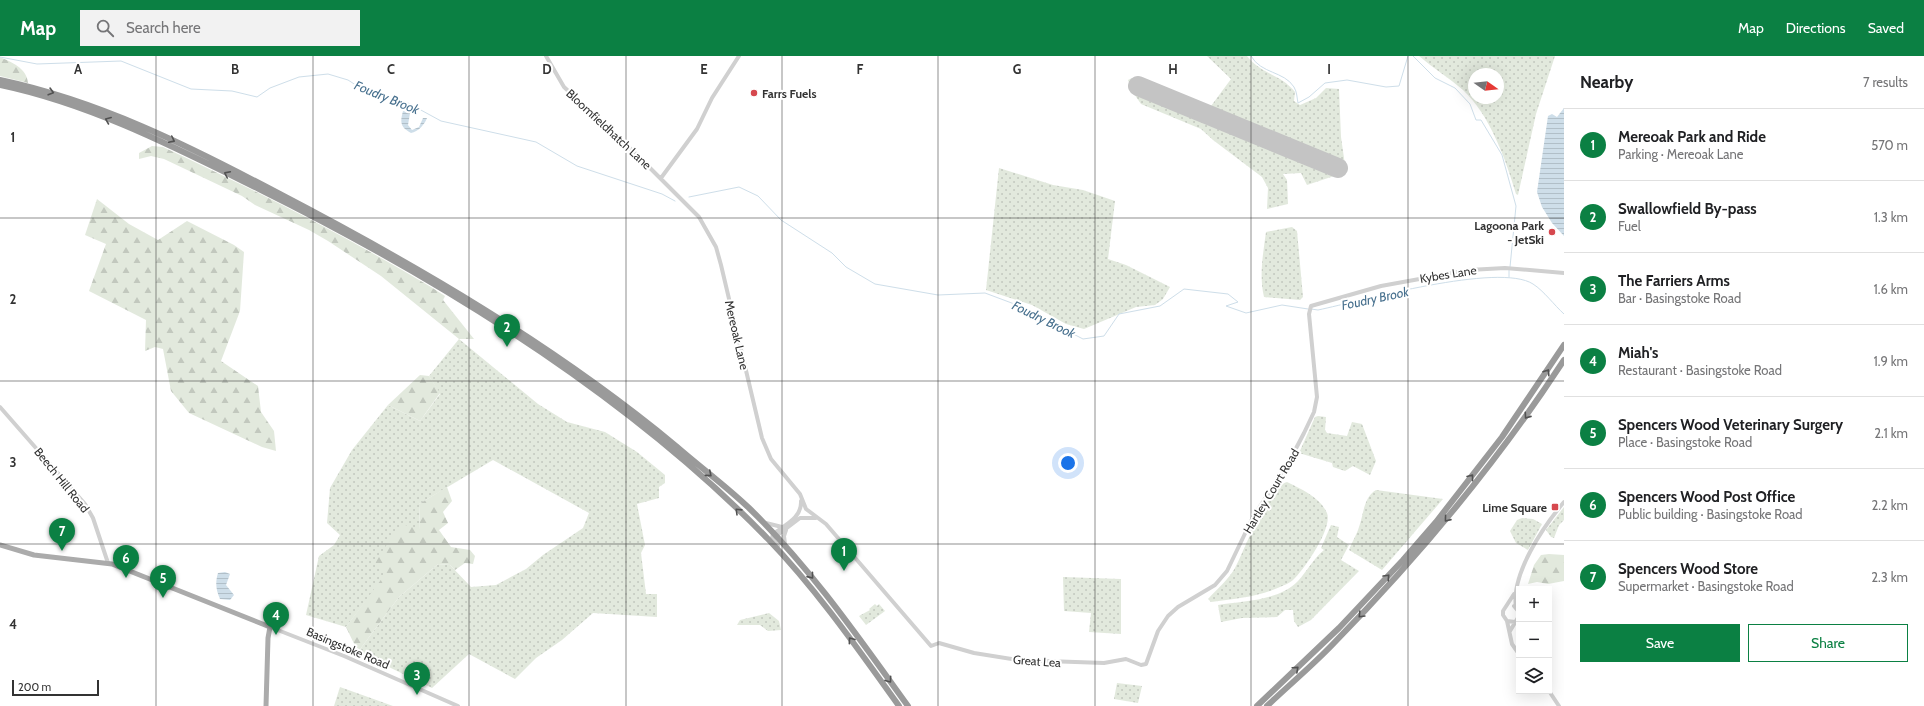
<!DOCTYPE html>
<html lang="en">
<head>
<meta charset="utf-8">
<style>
  body { margin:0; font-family:Cabin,sans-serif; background:#f2f2f2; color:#202124 }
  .controls { position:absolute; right:12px; bottom:12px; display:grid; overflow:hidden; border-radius:0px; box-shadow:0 4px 16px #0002 }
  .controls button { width:36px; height:36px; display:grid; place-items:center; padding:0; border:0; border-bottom:1px solid #e0e0e0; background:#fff; color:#202124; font:20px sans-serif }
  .compass { position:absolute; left:1468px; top:12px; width:36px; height:36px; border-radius:50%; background:#fff; box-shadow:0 4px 16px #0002; rotate:104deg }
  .scale { position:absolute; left:12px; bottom:10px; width:87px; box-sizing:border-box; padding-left:4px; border:2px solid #333; border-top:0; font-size:11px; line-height:14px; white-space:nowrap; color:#333; -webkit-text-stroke:3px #fff; paint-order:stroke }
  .you { position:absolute; left:1068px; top:407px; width:14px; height:14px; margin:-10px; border:3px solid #fff; border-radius:50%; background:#1a73e8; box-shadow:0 0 0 6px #1a73e833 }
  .badge { display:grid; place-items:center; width:26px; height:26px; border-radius:50%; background:#0b8043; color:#fff; font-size:13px; font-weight:700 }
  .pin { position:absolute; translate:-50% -33px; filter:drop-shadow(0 1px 2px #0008) }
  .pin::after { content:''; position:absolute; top:21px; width:14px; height:12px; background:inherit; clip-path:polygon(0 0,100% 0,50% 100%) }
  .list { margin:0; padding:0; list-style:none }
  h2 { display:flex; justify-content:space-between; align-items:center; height:52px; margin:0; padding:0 16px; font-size:17px }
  h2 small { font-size:13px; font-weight:400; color:#757577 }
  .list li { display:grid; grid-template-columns:26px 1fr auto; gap:12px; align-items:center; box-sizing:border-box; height:72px; padding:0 16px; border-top:1px solid #e0e0e0 }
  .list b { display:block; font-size:15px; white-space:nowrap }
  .list p { margin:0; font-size:13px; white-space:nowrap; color:#757577 }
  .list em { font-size:13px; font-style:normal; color:#757577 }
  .actions { display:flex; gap:8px; padding:12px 16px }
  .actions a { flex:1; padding:9px 0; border:1px solid #0b8043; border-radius:0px; text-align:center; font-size:14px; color:#0b8043 }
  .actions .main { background:#0b8043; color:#fff }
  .icon { flex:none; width:22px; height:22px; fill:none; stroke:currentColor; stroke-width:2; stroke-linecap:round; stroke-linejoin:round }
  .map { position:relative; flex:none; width:1564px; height:650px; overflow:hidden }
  header { display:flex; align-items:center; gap:24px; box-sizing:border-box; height:56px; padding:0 20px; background:#0b8043; color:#fff }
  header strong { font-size:19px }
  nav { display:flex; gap:22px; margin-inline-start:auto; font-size:14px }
  .search { width:280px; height:36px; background:#f2f2f2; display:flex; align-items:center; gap:10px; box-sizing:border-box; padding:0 14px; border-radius:0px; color:#757577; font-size:15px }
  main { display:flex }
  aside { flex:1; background:#fff }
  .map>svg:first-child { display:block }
</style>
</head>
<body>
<header>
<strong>Map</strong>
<div class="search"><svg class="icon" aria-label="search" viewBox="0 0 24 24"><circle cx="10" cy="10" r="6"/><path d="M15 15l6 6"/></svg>Search here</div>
<nav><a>Map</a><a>Directions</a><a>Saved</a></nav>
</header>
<main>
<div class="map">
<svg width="1564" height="650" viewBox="0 0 1564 650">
  <defs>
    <pattern id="green-dots" width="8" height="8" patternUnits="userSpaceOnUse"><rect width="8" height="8" fill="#e2e9dd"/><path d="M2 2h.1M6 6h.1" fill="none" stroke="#c2c8be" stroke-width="1.8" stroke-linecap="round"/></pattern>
    <pattern id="forest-firs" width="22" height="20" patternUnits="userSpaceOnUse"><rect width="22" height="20" fill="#e2e9dd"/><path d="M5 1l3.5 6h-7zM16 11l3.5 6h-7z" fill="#c2c8be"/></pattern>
    <pattern id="water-rules" width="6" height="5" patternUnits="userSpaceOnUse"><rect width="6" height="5" fill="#cedee9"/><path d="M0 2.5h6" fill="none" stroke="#b1bfc8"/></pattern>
  </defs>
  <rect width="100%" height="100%" fill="#fff"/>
  <path fill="url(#green-dots)" fill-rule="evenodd" d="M 1207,0 L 1247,0 C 1262,19 1281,18 1295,36 L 1294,45 L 1300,49 L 1316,42 L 1326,32 L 1339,33 L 1341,81 L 1346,116 L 1307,129 L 1301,117 L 1283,118 L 1287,124 L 1288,148 L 1267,153 L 1268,132 L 1262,121 L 1213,84 L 1201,73 L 1141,48 L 1132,35 L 1128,24 L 1132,22 L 1211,50 L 1231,23 Z
    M 1419,0 L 1555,0 L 1536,58 L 1518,139 L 1516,138 C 1506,104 1490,59 1463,34 C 1449,22 1433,12 1419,0 ZM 1474,18 L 1498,18 L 1498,42 L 1474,42 Z
    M 999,112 L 1053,129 L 1083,134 L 1115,145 L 1108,203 L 1126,209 L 1170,231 L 1163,243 L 1155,249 L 1136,251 L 1084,273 L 1066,268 L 1032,249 L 986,234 Z
    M 1292,171 L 1297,175 L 1303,241 L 1300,244 L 1264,241 C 1259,220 1263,198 1266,176 Z
    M 459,283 L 538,348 L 567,366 L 605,376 L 637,396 L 665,419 L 665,427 L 659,431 L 659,442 L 637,448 L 645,489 L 641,497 L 646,538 L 657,538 L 657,561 L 593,557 L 562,584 L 536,602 L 515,623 L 469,598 L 432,632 L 358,596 L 399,541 L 438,508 L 450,509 L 471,531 L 496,529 L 526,513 L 543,499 L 583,472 L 589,457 L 493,404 L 419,448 L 420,474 L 346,571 L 306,559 L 319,500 L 334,489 L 340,479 L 327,467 L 330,432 L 352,394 L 388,349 L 420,365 L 440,338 L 429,320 Z
    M 1318,360 L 1326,361 L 1325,374 L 1327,377 L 1347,380 L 1352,366 L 1362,368 L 1376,405 L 1370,419 L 1353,410 L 1345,415 L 1333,411 L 1332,407 L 1299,397 L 1315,361 Z
    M 1287,426 C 1301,433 1320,441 1327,457 C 1333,472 1304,514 1293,524 C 1290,527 1284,529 1280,531 C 1258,541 1234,543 1211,546 L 1208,543 C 1217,533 1229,523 1235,512 C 1246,492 1266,432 1287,426 Z
    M 1376,434 L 1443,443 L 1382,514 L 1349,494 C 1352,486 1357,478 1359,471 C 1364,458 1363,442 1376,434 Z
    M 1564,451 L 1564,464 L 1559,469 L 1554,482 L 1551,481 L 1546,474 Z
    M 1522,462 L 1533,463 L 1542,468 L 1528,494 L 1516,487 L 1510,475 L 1517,464 Z
    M 1331,469 L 1339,471 L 1337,481 L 1349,489 L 1341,504 L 1359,515 L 1311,564 L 1298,571 L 1294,565 L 1293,554 L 1285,554 L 1277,561 L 1242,562 L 1221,566 L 1218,549 C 1243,545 1279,545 1298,525 C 1307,515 1313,503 1324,494 L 1321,492 Z
    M 1063,521 L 1121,523 L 1121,578 L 1089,576 L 1091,557 L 1064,555 Z
    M 875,548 L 877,550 L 879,548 L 885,555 L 866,569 L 859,560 L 870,554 L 869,553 Z
    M 769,557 L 779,565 L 781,574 L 768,575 L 760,569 L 737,569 L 740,564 Z
    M 1117,627 L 1142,630 L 1138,647 L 1114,643 Z
    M 340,631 L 393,650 L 334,650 Z"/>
  <path fill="url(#forest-firs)" d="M 0,1 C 11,6 27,12 28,27 L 0,20 Z
    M 152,90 L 163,91 C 255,134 344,179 431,231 L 445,240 L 443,244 L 474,283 L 459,283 L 381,220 L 328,185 L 309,174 L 255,149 L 242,140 L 164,103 L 151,100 L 139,103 L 139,97 Z
    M 97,143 L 129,168 L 158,184 L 187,165 L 234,189 L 244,196 L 240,255 L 221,305 L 258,330 L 261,356 L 274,375 L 276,395 L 262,391 L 189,357 L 171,335 L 163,293 L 155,291 L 145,295 L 146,264 L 89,235 L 106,188 L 85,179 Z
    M 420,319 L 429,320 L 440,337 L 420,365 L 388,349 Z
    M 447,431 L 452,445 L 443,456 L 448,467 L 439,474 L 451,491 L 470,494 L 475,500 L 473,508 L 465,507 L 455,514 L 450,509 L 438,508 L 399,541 L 358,596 L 346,571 L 386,517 L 375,506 L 401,468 L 420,473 L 419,448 Z
    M 1549,498 L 1564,499 L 1564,525 L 1548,528 L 1537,526 L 1528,528 L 1534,509 L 1541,499 Z"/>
  <path fill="url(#water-rules)" d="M 1564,52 L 1564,180 L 1552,167 L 1542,151 L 1537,136 L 1548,60 L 1552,58 L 1557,61 Z
    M 403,55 L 410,57 L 408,69 L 412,74 L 419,71 L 423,62 L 427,62 C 425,68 418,76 411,77 C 400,71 400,66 403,55 Z
    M 225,516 L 230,518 L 226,529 L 234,539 L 230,544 L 220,543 C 216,534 215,527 218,517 Z"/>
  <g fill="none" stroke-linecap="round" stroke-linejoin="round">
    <path stroke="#cedee9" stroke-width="1" d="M 1251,0 C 1261,18 1284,15 1294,31 C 1297,36 1297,42 1298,47 L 1309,41 L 1325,27 L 1347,24 L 1386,31 L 1399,30 L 1408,0
      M 1413,0 L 1435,22 L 1455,32 L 1470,48 L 1476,64 L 1481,64 L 1502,99 L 1516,150 L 1510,211
      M 0,1 L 37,8 L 121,5 L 191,33 L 232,35 L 257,41 L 270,32 L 299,21 L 328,18 L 348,24 L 365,35 L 408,47 L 441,65 L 536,86 L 577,110 L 662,138 L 675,145
      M 689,141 L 739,131 L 758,140 L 781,164 L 832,197 L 846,211 L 875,228 L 938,239 L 985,237 L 1017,249 L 1083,283 L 1104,280 L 1119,258 L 1160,250 L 1184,233 L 1228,238 L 1238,246 L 1226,250 L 1246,257 L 1282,249 L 1308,253
      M 1509,221 L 1509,214
      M 1311,253 L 1318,254 C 1361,245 1499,206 1533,228 C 1544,235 1554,249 1564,258"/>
    <path stroke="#c4c4c4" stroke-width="20" d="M 1138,30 L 1338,112"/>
    <path stroke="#d0d0d0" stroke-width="4" d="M 546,0 L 564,31 L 636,98 L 699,161 L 716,191 L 721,209 L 762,382 L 771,403 L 800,438 L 806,453 L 826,468 L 931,590 L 939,587 L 974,597 L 1018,604 L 1104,607 L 1126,603 L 1141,609 L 1146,608 L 1158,575 L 1168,560 L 1178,551 L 1215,529 L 1227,515 L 1252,463 L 1291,402 L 1304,377 L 1314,356 L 1317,341 L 1309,258 L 1311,250 L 1381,230 L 1469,214 L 1505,212 L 1564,217
      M 661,122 L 697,73 L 712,42 L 739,0
      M 0,351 L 85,448 L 93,462 L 108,507
      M 766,467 L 782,471
      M 775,481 L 800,462 L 816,462
      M 785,488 L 784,480 L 786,474
      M 778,490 L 772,482 L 773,478 C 785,469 802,462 801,445
      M 1514,538 L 1503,555 L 1503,559 L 1507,565 L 1515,566
      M 1514,550 L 1519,556
      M 1516,551 C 1511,518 1543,471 1564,446
      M 1507,565 L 1512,588 L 1519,598
      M 270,571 L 344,600 L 458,650
      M 1510,575 L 1519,560
      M 1549,635 L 1559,650"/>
    <path stroke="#ababab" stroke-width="5" d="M 0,489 L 34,499 L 112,508 L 270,571 L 268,582 L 266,650"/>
    <path stroke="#9a9a9a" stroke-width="6" d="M 0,24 C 99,45 187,89 276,136 C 416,209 554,289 676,390 C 700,411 726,430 749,452 C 810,511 859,582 908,650
      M 0,29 C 91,48 176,92 259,133 C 440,223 626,337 768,483 C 817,534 858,593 899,650
      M 1257,650 L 1339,572 L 1403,504 L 1436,466 L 1502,381 L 1564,289
      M 1267,650 C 1289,629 1312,610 1333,588 C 1419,500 1497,407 1564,304"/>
  </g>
  <defs><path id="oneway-chevron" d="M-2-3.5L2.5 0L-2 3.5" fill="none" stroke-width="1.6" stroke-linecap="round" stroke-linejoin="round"/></defs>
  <g stroke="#525252">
    <use href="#oneway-chevron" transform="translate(51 36) rotate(16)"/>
    <use href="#oneway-chevron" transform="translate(108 64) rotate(-158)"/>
    <use href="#oneway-chevron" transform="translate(172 84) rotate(26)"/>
    <use href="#oneway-chevron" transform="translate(227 118) rotate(-154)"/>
    <use href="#oneway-chevron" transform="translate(1547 316) rotate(-57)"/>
    <use href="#oneway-chevron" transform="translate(1527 360) rotate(125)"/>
    <use href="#oneway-chevron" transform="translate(709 418) rotate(40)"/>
    <use href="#oneway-chevron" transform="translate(1471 421) rotate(-52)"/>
    <use href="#oneway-chevron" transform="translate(738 455) rotate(-136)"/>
    <use href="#oneway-chevron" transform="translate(1447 463) rotate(129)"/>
    <use href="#oneway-chevron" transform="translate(811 520) rotate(51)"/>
    <use href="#oneway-chevron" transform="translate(1387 521) rotate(-47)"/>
    <use href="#oneway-chevron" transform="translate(1361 559) rotate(134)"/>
    <use href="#oneway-chevron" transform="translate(851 584) rotate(-126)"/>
    <use href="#oneway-chevron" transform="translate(1296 613) rotate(-42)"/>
    <use href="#oneway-chevron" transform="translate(889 624) rotate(54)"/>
  </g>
  <path fill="none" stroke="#333" stroke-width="1" stroke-opacity="0.55" d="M 156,0 L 156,650M 313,0 L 313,650M 469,0 L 469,650M 626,0 L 626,650M 782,0 L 782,650M 938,0 L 938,650M 1095,0 L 1095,650M 1251,0 L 1251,650M 1408,0 L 1408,650M 0,162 L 1564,162M 0,325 L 1564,325M 0,488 L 1564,488"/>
  <g fill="#d6484e" stroke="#fff" stroke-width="1.5">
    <circle cx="754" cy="37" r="4"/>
    <circle cx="1552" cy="176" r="4"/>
    <rect x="1551" y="447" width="8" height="8" rx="2"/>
  </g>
  <g text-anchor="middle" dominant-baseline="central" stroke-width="4" stroke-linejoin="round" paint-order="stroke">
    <g font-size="12" font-weight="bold" fill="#333" stroke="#fff" text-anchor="end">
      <text x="762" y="37" text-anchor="start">Farrs Fuels</text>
      <text x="1544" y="169">Lagoona Park<tspan x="1544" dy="14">- JetSki</tspan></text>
      <text x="1547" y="451">Lime Square</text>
    </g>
    <g font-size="12" fill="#333" stroke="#fff">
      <text transform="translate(609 73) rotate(43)">Bloomfieldhatch Lane</text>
      <text transform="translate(1448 218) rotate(-9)">Kybes Lane</text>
      <text transform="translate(737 279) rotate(77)">Mereoak Lane</text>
      <text transform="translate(62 424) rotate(51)">Beech Hill Road</text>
      <text transform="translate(1271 435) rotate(-59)">Hartley Court Road</text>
      <text transform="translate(348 592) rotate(23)">Basingstoke Road</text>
      <text transform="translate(1037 605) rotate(4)">Great Lea</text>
    </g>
    <g font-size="13" font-style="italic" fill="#47708e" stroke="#fff">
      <text transform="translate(387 41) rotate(22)">Foudry Brook</text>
      <text transform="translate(1375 242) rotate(-12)">Foudry Brook</text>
      <text transform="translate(1044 263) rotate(26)">Foudry Brook</text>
    </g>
  </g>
  <g font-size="13" text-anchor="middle" font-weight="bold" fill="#333" stroke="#fff" stroke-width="4" stroke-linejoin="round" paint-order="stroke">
    <text x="78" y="18">A</text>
    <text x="235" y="18">B</text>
    <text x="391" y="18">C</text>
    <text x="547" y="18">D</text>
    <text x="704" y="18">E</text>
    <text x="860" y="18">F</text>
    <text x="1017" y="18">G</text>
    <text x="1173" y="18">H</text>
    <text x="1329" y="18">I</text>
    <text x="13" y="86">1</text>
    <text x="13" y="248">2</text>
    <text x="13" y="411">3</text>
    <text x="13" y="573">4</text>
  </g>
</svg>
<div class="controls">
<button>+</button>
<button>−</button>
<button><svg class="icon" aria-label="layers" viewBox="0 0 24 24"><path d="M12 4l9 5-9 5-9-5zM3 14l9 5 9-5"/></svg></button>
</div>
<svg class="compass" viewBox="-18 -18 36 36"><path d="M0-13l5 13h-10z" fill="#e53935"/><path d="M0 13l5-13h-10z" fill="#757577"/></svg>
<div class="scale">200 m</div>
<div class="you"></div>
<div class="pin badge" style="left:844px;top:515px">1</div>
<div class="pin badge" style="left:507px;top:291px">2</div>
<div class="pin badge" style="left:417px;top:639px">3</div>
<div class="pin badge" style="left:276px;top:579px">4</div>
<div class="pin badge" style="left:163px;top:542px">5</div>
<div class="pin badge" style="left:126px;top:522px">6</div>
<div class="pin badge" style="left:62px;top:495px">7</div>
</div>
<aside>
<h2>Nearby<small>7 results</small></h2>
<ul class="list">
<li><span class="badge">1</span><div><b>Mereoak Park and Ride</b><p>Parking · Mereoak Lane</p></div><em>570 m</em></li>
<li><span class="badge">2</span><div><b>Swallowfield By-pass</b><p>Fuel</p></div><em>1.3 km</em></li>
<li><span class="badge">3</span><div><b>The Farriers Arms</b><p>Bar · Basingstoke Road</p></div><em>1.6 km</em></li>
<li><span class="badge">4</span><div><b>Miah's</b><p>Restaurant · Basingstoke Road</p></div><em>1.9 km</em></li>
<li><span class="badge">5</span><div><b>Spencers Wood Veterinary Surgery</b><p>Place · Basingstoke Road</p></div><em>2.1 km</em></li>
<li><span class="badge">6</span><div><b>Spencers Wood Post Office</b><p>Public building · Basingstoke Road</p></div><em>2.2 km</em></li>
<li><span class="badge">7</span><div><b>Spencers Wood Store</b><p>Supermarket · Basingstoke Road</p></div><em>2.3 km</em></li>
</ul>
<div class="actions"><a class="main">Save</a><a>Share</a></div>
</aside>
</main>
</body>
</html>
